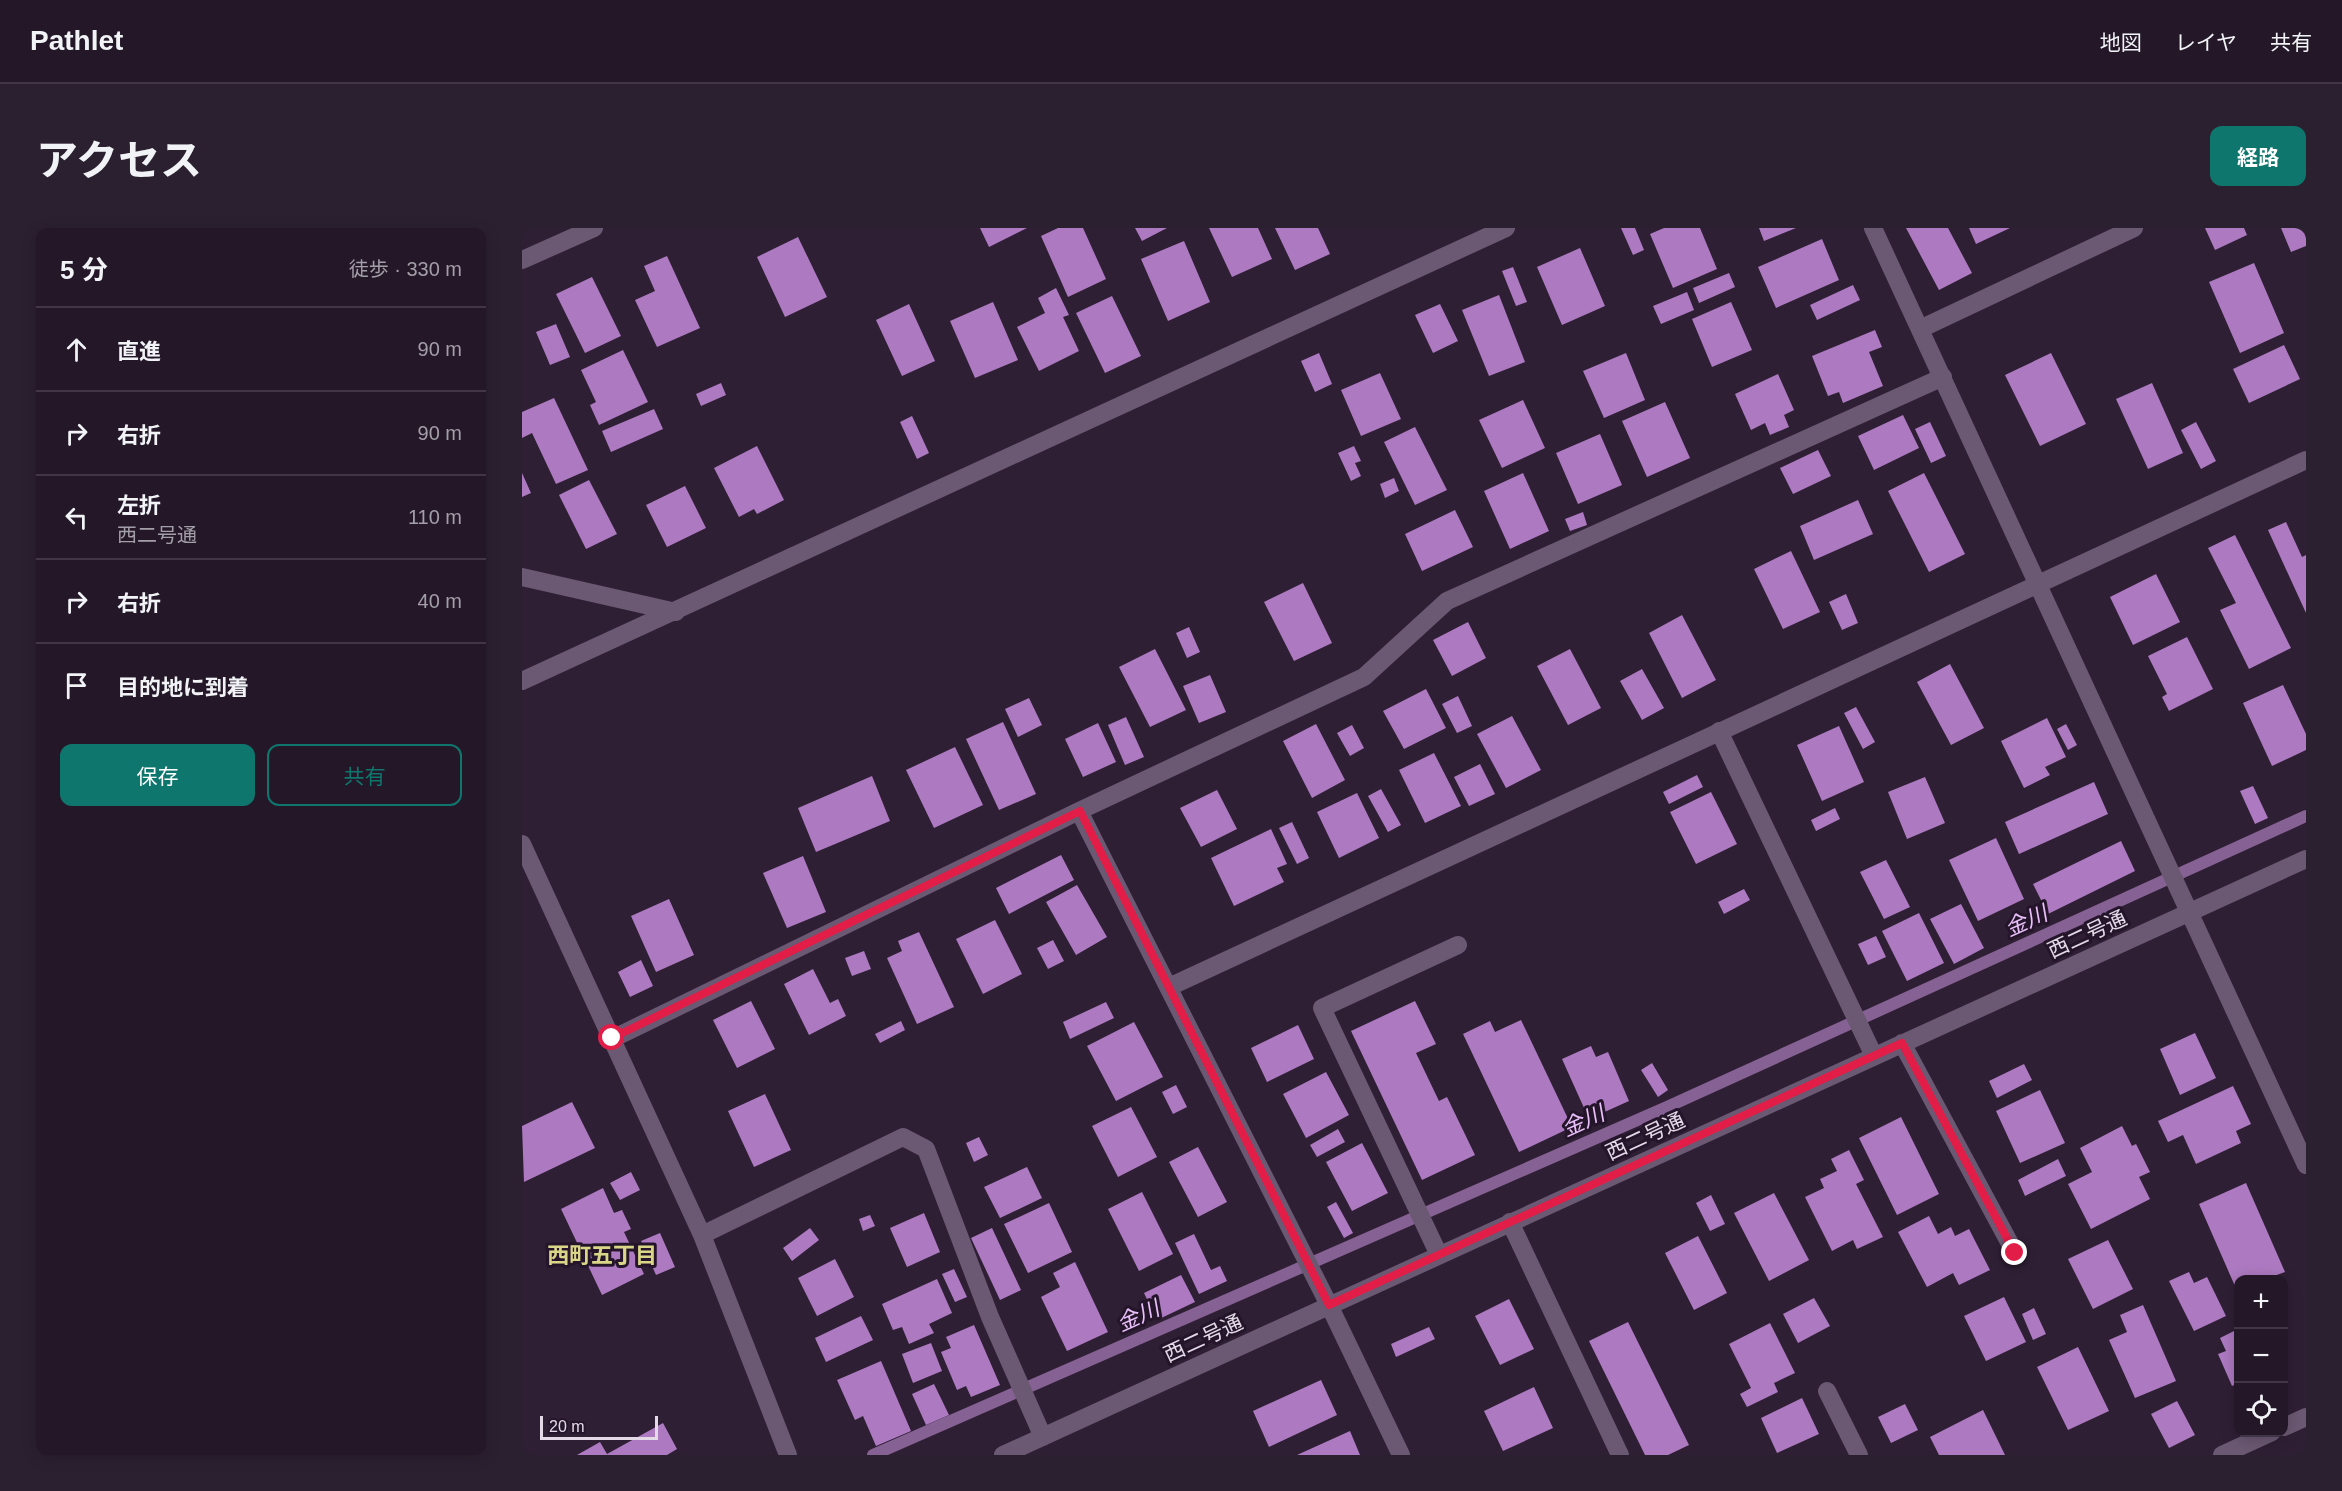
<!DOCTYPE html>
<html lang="ja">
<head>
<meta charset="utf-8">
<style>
  body { margin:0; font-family:Helvetica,"Noto Sans JP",sans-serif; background:#2b2030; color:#f1f3f6 }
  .controls { position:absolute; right:18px; bottom:18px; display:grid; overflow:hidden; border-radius:12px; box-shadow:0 3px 15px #0003 }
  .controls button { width:54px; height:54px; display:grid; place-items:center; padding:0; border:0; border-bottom:2px solid #403645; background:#231728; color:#f1f3f6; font:30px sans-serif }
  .scale { position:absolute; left:18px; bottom:15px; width:118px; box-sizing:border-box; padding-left:6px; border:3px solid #e3d9e7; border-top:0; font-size:16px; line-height:21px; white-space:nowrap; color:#e3d9e7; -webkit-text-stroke:4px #25152b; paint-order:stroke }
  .stop { position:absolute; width:18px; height:18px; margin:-14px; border:4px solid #e11d48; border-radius:50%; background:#fff }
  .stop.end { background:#e11d48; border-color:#fff; box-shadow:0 2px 6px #0008 }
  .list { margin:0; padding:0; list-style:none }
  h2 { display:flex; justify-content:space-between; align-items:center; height:78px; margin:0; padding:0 24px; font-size:26px }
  h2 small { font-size:20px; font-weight:400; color:#a39fa8 }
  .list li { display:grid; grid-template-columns:39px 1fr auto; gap:18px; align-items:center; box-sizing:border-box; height:84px; padding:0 24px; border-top:2px solid #403645 }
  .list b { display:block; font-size:22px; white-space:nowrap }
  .list p { margin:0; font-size:20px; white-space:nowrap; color:#a39fa8 }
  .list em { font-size:20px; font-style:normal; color:#a39fa8 }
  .actions { display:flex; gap:12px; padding:18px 24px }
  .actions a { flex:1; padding:14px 0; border:2px solid #0f766e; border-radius:12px; text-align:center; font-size:21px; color:#0f766e }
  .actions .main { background:#0f766e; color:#fff }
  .icon { flex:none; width:33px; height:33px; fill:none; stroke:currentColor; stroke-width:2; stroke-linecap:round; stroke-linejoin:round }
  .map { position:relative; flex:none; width:1784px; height:1227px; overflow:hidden; border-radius:12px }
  header { display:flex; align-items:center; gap:36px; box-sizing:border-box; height:84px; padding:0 30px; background:#231728; border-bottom:2px solid #403645 }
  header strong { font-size:28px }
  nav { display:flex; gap:33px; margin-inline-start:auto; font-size:21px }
  .intro { display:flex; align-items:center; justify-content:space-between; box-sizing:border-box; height:144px; padding:0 36px }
  h1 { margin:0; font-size:42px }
  .button { padding:15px 27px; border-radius:12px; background:#0f766e; color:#fff; font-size:21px; font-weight:700 }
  main { display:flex; gap:36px; padding:0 36px }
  aside { flex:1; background:#231728; border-radius:12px; box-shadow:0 3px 15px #0003 }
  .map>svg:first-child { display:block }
</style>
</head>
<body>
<header>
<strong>Pathlet</strong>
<nav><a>地図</a><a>レイヤ</a><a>共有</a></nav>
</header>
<div class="intro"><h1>アクセス</h1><a class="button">経路</a></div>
<main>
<aside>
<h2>5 分<small>徒歩 · 330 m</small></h2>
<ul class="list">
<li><svg class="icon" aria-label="ahead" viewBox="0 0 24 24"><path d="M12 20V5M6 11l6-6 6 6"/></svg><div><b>直進</b></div><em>90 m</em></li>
<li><svg class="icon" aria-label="right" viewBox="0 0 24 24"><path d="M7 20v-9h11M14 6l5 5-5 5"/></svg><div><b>右折</b></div><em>90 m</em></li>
<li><svg class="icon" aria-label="left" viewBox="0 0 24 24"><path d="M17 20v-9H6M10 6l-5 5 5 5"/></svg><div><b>左折</b><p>西二号通</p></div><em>110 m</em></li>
<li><svg class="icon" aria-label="right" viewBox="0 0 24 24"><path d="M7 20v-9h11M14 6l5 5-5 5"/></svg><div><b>右折</b></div><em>40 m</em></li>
<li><svg class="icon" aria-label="arrive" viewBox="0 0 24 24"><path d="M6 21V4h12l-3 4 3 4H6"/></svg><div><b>目的地に到着</b></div></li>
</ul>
<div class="actions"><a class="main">保存</a><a>共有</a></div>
</aside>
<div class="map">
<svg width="1784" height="1227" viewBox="0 0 1784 1227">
  <rect width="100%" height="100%" fill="#2f1f35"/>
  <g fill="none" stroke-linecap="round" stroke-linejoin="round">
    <path stroke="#866193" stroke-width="12" d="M 351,1227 L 1145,879 L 1784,588"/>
  </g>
  <path fill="#ad7ac1" d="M 458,0 L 505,0 L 467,19 Z
    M 536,0 L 561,0 L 584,51 L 546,69 L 519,8 Z
    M 613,0 L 645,0 L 620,13 Z
    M 687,0 L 736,0 L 750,31 L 710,49 Z
    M 753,0 L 796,0 L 808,26 L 773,42 Z
    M 1099,0 L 1113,0 L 1122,22 L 1111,27 Z
    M 1142,0 L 1178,0 L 1195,41 L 1151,60 L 1128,6 Z
    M 1237,0 L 1274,0 L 1242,13 Z
    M 1384,0 L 1426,0 L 1450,45 L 1417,62 Z
    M 1447,0 L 1488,0 L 1454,16 Z
    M 1683,0 L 1722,0 L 1725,7 L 1693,22 Z
    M 1759,0 L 1784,0 L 1784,18 L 1769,24 Z
    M 276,9 L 305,69 L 263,89 L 235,29 Z
    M 1300,11 L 1317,52 L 1254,80 L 1236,39 Z
    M 662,13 L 688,74 L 646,93 L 619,31 Z
    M 1058,20 L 1083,78 L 1040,97 L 1015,39 Z
    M 145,28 L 178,100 L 135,119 L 113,72 L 133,63 L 122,38 Z
    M 1732,35 L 1762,105 L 1718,125 L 1687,54 Z
    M 991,39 L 1005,74 L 994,78 L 980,43 Z
    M 1207,45 L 1213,59 L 1177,75 L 1171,60 Z
    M 70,49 L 99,108 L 63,125 L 34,66 Z
    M 1331,57 L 1338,72 L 1295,92 L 1288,77 Z
    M 534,60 L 547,87 L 541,89 L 557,123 L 517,143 L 495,99 L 523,85 L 516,70 Z
    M 1165,64 L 1172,82 L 1139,96 L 1131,78 Z
    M 977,67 L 1003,134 L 967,148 L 940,82 Z
    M 590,68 L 619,128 L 583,145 L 554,85 Z
    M 471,74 L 496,132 L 453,150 L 428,93 Z
    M 1209,74 L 1230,122 L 1190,139 L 1170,91 Z
    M 387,76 L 413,133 L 380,148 L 354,92 Z
    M 918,76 L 936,113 L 911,125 L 893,87 Z
    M 34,96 L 48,129 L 28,137 L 14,104 Z
    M 1353,102 L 1360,119 L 1347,124 L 1361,158 L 1321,175 L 1317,164 L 1306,168 L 1290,128 Z
    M 1762,117 L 1778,151 L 1727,175 L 1711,141 Z
    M 101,122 L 126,174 L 77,197 L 68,177 L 74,174 L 59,142 Z
    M 797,125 L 810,156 L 793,164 L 779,133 Z
    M 1104,125 L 1123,172 L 1082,190 L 1061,143 Z
    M 1529,125 L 1564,196 L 1518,218 L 1483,147 Z
    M 858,145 L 879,191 L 839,208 L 819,162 Z
    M 1256,146 L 1272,182 L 1262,187 L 1267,199 L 1248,207 L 1243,195 L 1229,202 L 1213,166 Z
    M 199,155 L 204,167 L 179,178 L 174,166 Z
    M 1630,155 L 1661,225 L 1626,241 L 1594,171 Z
    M 32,170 L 66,242 L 34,256 L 10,205 L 0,210 L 0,184 Z
    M 1001,172 L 1023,220 L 980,240 L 957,192 Z
    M 1143,174 L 1168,230 L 1125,249 L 1100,193 Z
    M 132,181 L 141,201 L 89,224 L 80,203 Z
    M 1381,187 L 1397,220 L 1352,242 L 1336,208 Z
    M 390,188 L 407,225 L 395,231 L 378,194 Z
    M 1408,194 L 1424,228 L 1409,235 L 1393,201 Z
    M 1674,194 L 1694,233 L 1679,241 L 1659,202 Z
    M 893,199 L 925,262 L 893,277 L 862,214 Z
    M 1078,206 L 1100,257 L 1056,276 L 1034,225 Z
    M 235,218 L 262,272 L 235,286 L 232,281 L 217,289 L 192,240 Z
    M 832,218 L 839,233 L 833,235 L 839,248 L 829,253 L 816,225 Z
    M 1296,222 L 1309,248 L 1271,266 L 1258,240 Z
    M 0,245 L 9,265 L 0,269 Z
    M 1001,245 L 1027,303 L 988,321 L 962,263 Z
    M 1402,245 L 1443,326 L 1407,344 L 1366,263 Z
    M 872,250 L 877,263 L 863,270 L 858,256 Z
    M 67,252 L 95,306 L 64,321 L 37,267 Z
    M 163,258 L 184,300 L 145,319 L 124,277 Z
    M 1336,272 L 1351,306 L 1292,332 L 1278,298 Z
    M 933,282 L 951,319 L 900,343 L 883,306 Z
    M 1061,284 L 1065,297 L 1048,303 L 1043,291 Z
    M 1764,294 L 1780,329 L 1784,327 L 1784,385 L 1746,302 Z
    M 1713,307 L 1769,420 L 1727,441 L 1698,382 L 1714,375 L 1686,320 Z
    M 1269,323 L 1298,384 L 1261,401 L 1232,341 Z
    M 1634,346 L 1658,394 L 1611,417 L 1588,369 Z
    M 781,355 L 810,415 L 772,433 L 742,374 Z
    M 1324,366 L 1336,395 L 1320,402 L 1307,374 Z
    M 1160,387 L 1194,452 L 1160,470 L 1127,405 Z
    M 946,394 L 964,430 L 930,448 L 911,412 Z
    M 667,399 L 678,424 L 665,430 L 654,405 Z
    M 1665,409 L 1691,461 L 1647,483 L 1640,469 L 1645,466 L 1626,428 Z
    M 633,421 L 664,482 L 628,499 L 597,439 Z
    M 1048,421 L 1079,480 L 1046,497 L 1015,438 Z
    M 1428,436 L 1462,500 L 1429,517 L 1395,454 Z
    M 1120,441 L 1142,480 L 1120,492 L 1098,453 Z
    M 688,447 L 704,484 L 677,495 L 661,458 Z
    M 1761,457 L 1784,506 L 1784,522 L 1750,538 L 1721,475 Z
    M 904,461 L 924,500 L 882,521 L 861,483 Z
    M 936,468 L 950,498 L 935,505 L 920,476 Z
    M 507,470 L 520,497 L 496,509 L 483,481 Z
    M 1334,479 L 1353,514 L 1341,521 L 1322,485 Z
    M 990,488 L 1019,542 L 984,560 L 955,506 Z
    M 604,489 L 622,529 L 603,537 L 586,497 Z
    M 1525,490 L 1544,529 L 1523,539 L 1528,547 L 1502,560 L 1479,513 Z
    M 481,494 L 514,566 L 477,582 L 444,511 Z
    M 576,495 L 594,534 L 561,549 L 543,511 Z
    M 794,496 L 823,552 L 790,570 L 761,513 Z
    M 1544,496 L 1555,517 L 1546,522 L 1535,501 Z
    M 830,497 L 842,520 L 828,528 L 815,505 Z
    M 1317,498 L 1342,554 L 1300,573 L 1275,517 Z
    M 433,519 L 461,577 L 412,600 L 384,542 Z
    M 912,525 L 939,578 L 903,595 L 877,542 Z
    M 958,536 L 973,566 L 947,578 L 932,549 Z
    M 1175,547 L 1181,559 L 1147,576 L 1141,564 Z
    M 350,548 L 368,593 L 294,624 L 276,580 Z
    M 1403,549 L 1423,595 L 1385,611 L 1366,564 Z
    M 1572,554 L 1586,586 L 1497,626 L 1483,594 Z
    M 1731,558 L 1746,590 L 1733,596 L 1718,563 Z
    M 859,561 L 879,597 L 866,604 L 846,568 Z
    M 695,562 L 715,601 L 679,619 L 658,580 Z
    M 1189,564 L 1215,616 L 1174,636 L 1148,584 Z
    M 835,565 L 857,610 L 817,630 L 795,584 Z
    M 1313,580 L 1318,591 L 1294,603 L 1289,592 Z
    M 770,594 L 787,630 L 775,636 L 757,600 Z
    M 749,601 L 765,636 L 755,640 L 762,654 L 712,678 L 689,630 Z
    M 1474,610 L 1502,671 L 1456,693 L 1427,632 Z
    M 1599,613 L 1613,643 L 1526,686 L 1511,656 Z
    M 539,627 L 552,652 L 487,686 L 474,660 Z
    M 281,628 L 304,684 L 265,700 L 241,645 Z
    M 1364,632 L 1388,679 L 1362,691 L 1338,644 Z
    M 555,657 L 585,709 L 554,727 L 524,674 Z
    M 1222,661 L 1228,672 L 1202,686 L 1196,674 Z
    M 147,671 L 172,727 L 134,744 L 109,688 Z
    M 1439,676 L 1462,720 L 1432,736 L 1408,691 Z
    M 1397,685 L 1422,735 L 1385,753 L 1360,703 Z
    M 473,692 L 500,746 L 461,766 L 434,711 Z
    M 397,704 L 432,779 L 395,796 L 365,730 L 380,723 L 376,713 Z
    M 1354,708 L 1364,729 L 1346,737 L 1336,716 Z
    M 531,712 L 542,733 L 526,741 L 515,720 Z
    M 342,723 L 349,741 L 330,748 L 323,730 Z
    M 119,732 L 131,758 L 108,769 L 96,744 Z
    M 291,741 L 308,775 L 316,771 L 324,788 L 287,807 L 262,756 Z
    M 229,773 L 253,821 L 215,840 L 191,792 Z
    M 893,773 L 914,816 L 894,825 L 917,873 L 925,869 L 953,927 L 900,952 L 829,803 Z
    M 584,774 L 592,790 L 548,811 L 541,794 Z
    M 999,792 L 1050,899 L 997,924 L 941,806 L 968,793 L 973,804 Z
    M 379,793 L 383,802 L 358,815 L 353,806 Z
    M 612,794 L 641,849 L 594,873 L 565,818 Z
    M 776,797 L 792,831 L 745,854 L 729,820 Z
    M 1673,805 L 1694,850 L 1658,867 L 1638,821 Z
    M 1069,818 L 1074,829 L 1086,824 L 1107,873 L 1067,891 L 1040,831 Z
    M 1130,835 L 1146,862 L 1136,869 L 1119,842 Z
    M 1502,836 L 1510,852 L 1475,870 L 1467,853 Z
    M 804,844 L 827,887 L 784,910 L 761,866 Z
    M 654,857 L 665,879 L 651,886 L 640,864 Z
    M 1711,858 L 1729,896 L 1714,903 L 1719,915 L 1674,936 L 1661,907 L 1646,914 L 1636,893 Z
    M 1518,862 L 1543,915 L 1498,935 L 1474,883 Z
    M 243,866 L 269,922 L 232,939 L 206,883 Z
    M 50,874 L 73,920 L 2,954 L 0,898 Z
    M 609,879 L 635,929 L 596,949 L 570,898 Z
    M 1379,889 L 1417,966 L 1375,987 L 1337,910 Z
    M 1600,898 L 1610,918 L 1614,916 L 1628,944 L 1617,949 L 1628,971 L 1569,1001 L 1546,956 L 1570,944 L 1558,920 Z
    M 816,901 L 823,914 L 795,929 L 788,917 Z
    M 457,909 L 466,927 L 452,934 L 444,915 Z
    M 840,915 L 866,965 L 830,983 L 804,934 Z
    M 676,919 L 705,974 L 676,989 L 647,934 Z
    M 1327,922 L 1342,952 L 1334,956 L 1361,1009 L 1335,1021 L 1331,1012 L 1310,1023 L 1283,969 L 1302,960 L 1298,951 L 1315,943 L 1309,931 Z
    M 1536,931 L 1544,948 L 1503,968 L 1496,952 Z
    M 505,939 L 520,970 L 478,990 L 462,959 Z
    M 109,944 L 118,962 L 98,972 L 88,955 Z
    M 1724,955 L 1763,1044 L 1752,1048 L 1754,1052 L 1716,1052 L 1716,1065 L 1677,976 Z
    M 81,960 L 92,985 L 100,982 L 109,1001 L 102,1004 L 122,1046 L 80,1067 L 39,981 Z
    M 620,964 L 651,1026 L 617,1043 L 586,981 Z
    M 1252,965 L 1287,1032 L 1247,1053 L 1212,985 Z
    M 1189,967 L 1203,996 L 1188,1003 L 1174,975 Z
    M 814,974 L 831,1005 L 822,1010 L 805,979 Z
    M 527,975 L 550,1024 L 506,1045 L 482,996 Z
    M 402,985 L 418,1024 L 385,1039 L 368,1000 Z
    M 348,987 L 353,998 L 341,1003 L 337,991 Z
    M 1407,988 L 1416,1006 L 1429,999 L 1433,1008 L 1447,1001 L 1468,1042 L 1437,1057 L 1431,1045 L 1405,1059 L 1376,1004 Z
    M 288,1000 L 297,1012 L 270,1033 L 261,1020 Z
    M 470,1000 L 499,1062 L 478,1072 L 449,1010 Z
    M 138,1005 L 153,1039 L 134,1047 L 119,1013 Z
    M 672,1006 L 689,1042 L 698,1038 L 705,1053 L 677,1066 L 653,1015 Z
    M 1176,1008 L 1205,1065 L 1172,1082 L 1143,1025 Z
    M 1586,1012 L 1611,1061 L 1571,1081 L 1546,1031 Z
    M 313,1031 L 332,1069 L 295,1088 L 276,1050 Z
    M 553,1034 L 586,1104 L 545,1123 L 519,1069 L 538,1059 L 531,1045 Z
    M 432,1041 L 445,1069 L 433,1074 L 420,1046 Z
    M 1667,1044 L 1672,1055 L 1685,1049 L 1704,1088 L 1672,1103 L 1647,1053 Z
    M 659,1047 L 673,1074 L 635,1092 L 622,1065 Z
    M 415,1051 L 430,1085 L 407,1096 L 412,1105 L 387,1116 L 380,1099 L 371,1102 L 360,1076 Z
    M 1482,1069 L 1504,1114 L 1464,1133 L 1442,1088 Z
    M 1292,1070 L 1308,1098 L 1276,1115 L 1261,1086 Z
    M 987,1071 L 1012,1121 L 978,1137 L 953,1088 Z
    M 1621,1077 L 1654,1153 L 1613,1170 L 1587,1112 L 1605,1104 L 1598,1087 Z
    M 1512,1080 L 1524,1106 L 1511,1112 L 1500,1086 Z
    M 339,1088 L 351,1112 L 304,1134 L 293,1110 Z
    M 1106,1094 L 1167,1217 L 1146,1227 L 1123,1227 L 1067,1113 Z
    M 1248,1095 L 1273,1145 L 1252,1155 L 1256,1164 L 1225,1179 L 1218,1166 L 1229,1160 L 1207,1116 Z
    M 452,1097 L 478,1157 L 449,1169 L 444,1158 L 435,1162 L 419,1124 L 429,1120 L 424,1109 Z
    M 907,1099 L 913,1111 L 874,1129 L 869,1116 Z
    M 1716,1101 L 1716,1155 L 1710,1158 L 1696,1126 L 1704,1123 L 1698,1110 Z
    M 409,1115 L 420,1143 L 391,1155 L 380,1126 Z
    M 1556,1119 L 1587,1183 L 1546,1202 L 1515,1139 Z
    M 359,1133 L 389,1203 L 354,1218 L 341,1188 L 333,1192 L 315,1152 Z
    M 799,1152 L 815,1187 L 747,1219 L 731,1183 Z
    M 412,1156 L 427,1187 L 404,1197 L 390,1166 Z
    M 1012,1159 L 1031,1200 L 981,1223 L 962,1183 Z
    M 1280,1170 L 1297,1206 L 1255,1225 L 1239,1190 Z
    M 1655,1173 L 1673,1207 L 1647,1220 L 1629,1186 Z
    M 1383,1176 L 1396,1202 L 1369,1215 L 1356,1189 Z
    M 1461,1182 L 1483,1227 L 1417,1227 L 1408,1209 Z
    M 141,1195 L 155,1221 L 145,1227 L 55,1227 L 78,1214 L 85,1226 Z
    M 828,1203 L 838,1227 L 775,1227 Z"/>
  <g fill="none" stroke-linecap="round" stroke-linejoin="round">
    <path stroke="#6b5973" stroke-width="18" d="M 1351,0 L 1784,937
      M 0,32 L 72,0
      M 1398,101 L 1612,0
      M 0,349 L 154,384
      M 0,453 L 984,0
      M 1197,503 L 1352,828
      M 557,583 L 807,1077 L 879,1227
      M 0,616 L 180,1007 L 266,1227
      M 647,759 L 1784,232
      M 90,811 L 557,583 L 842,449 L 925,373 L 1421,149
      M 1380,815 L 1493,1025
      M 988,994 L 1098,1227
      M 180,1007 L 381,909 L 404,921 L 468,1089 L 521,1209
      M 917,1027 L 800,780 L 936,717
      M 1305,1163 L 1337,1227
      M 1762,1199 L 1784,1189
      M 481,1227 L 1784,631
      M 1700,1227 L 1750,1204"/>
  </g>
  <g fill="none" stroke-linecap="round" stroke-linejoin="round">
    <path stroke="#e11d48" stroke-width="8" d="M 90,810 L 558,583 L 807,1077 L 1380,815 L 1493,1025"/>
  </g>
  <g text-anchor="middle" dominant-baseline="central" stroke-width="6" stroke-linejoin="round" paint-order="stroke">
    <g font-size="21" fill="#e3d9e7" stroke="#25152b">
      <text transform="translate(1565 706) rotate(-25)">西二号通</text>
      <text transform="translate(1123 908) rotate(-25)">西二号通</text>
      <text transform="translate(681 1110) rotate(-25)">西二号通</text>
    </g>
    <g font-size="22" font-style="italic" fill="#e9c0f9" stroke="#25152b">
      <text transform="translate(1504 693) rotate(-24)">金川</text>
      <text transform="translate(1061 893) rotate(-24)">金川</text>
      <text transform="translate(616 1088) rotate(-24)">金川</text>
    </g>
    <g font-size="22" font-weight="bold" fill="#d9d687" stroke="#25152b">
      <text x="80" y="1027">西町五丁目</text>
    </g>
  </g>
</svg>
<div class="controls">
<button>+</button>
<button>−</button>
<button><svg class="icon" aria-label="locate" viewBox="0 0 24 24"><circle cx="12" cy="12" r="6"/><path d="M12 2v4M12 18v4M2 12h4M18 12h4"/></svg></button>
</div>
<div class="scale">20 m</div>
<div class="stop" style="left:90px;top:810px"></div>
<div class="stop end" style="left:1493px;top:1025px"></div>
</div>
</main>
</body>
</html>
